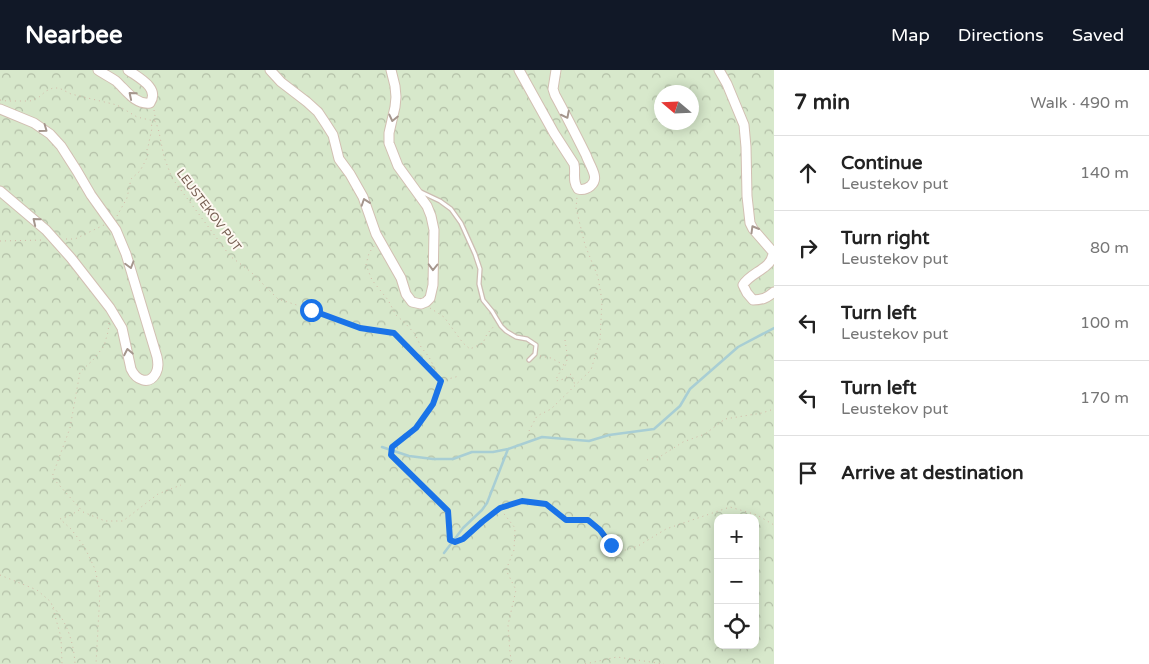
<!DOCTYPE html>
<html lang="en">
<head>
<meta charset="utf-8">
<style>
  body { margin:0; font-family:"Varela Round",sans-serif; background:#f2f2f2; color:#222 }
  .controls { position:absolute; right:15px; bottom:15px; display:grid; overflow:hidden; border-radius:10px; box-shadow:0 2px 12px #0003 }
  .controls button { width:45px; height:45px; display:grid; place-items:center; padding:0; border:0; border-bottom:1px solid #e0e0e0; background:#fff; color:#222; font:25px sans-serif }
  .compass { position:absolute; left:654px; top:15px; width:45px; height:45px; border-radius:50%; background:#fff; box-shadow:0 2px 12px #0003; rotate:289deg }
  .stop { position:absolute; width:15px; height:15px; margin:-11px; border:4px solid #1a73e8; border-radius:50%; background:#fff }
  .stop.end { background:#1a73e8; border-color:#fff; box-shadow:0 1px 5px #0008 }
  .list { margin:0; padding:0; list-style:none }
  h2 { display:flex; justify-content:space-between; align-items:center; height:65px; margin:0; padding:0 20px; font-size:21px }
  h2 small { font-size:16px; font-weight:400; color:#767676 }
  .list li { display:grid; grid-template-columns:32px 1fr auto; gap:15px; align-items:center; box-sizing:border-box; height:75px; padding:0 20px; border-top:1px solid #e0e0e0 }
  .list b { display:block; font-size:19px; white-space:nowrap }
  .list p { margin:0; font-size:16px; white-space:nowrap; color:#767676 }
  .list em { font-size:16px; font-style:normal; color:#767676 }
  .icon { flex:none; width:28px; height:28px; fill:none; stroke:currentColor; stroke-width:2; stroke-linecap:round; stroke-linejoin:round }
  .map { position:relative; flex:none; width:774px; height:594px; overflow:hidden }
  header { display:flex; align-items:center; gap:30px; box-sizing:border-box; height:70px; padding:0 25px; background:#111827; color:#fff }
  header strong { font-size:24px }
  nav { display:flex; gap:28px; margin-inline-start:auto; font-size:18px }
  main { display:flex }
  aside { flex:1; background:#fff }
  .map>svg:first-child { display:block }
</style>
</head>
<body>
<header>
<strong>Nearbee</strong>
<nav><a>Map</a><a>Directions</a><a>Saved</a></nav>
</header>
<main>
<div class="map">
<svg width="774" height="594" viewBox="0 0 774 594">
  <defs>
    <pattern id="park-crowns" width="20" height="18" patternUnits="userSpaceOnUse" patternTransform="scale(1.25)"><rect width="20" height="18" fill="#d7e8cb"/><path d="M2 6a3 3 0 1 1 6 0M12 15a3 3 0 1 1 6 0" fill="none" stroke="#b3bfa7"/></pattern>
  </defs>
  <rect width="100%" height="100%" fill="#fbf5ec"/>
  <path fill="url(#park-crowns)" fill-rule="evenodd" d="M 0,0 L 774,0 L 774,594 L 0,594 ZM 662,22 L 692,22 L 692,52 L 662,52 ZM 718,448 L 755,448 L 755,575 L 718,575 Z"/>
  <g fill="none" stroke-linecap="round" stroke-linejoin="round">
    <path stroke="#a8ced4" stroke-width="2.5" d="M 382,377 L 409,386 L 433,389 L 453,389 L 472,382 L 493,382 L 508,379 L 542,367 L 589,371 L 609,365 L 654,359 L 680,336 L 690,319 L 738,277 L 774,258
      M 605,482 L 620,473
      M 444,483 L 463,458 L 482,440 L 487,433 L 508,379"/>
    <defs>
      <path id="service" d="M 421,122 L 440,131 L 451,139 L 461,153 L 475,184 L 480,199 L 479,214 L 483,230 L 492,241 L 501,256 L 506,261 L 516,267 L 527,269 L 536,275 L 535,284 L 529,290"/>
      <path id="secondary" d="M 98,0 C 104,4 110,7 116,11 C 126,20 135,35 150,33 C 160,18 139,8 128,0
        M 270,0 L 281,12 L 307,32 L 318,42 L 326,54 L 333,65 L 339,89 L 350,104 L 363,127 L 376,164 L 401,208 L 406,224 L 412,232 L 421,234 L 426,232 L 430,228 L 433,215 L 434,160 L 431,146 L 427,136 L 398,96 L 389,73 L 389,63 L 395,37 L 396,27 L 395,16 L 391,0
        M 519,0 L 554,63 L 574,94 C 576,103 572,111 578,119 C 587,121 597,114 594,104 C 592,97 588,91 586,85 C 576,65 566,45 555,25 L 553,19 L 556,0
        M 719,0 L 727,14 L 744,55 L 746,77 L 747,126 L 750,153 L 753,159 L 773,182 C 773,199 750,202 743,215 L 747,223 L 753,230 C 762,230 767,228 774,222
        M 0,39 L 34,53 L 50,64 L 61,76 L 77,101 L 91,125 L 116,160 L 126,184 L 157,287 C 158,292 159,297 156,303 C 149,316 136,310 131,299 L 122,258 L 110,238 L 71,188 L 46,160 L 0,121"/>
    </defs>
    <use href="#service" stroke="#cdbdb2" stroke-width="5.5"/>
    <use href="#secondary" stroke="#d2bfb2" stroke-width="11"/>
    <path stroke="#d3b8a8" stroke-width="1" stroke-dasharray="1 4" stroke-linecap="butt" d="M 0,30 L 7,31 L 30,31 L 38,28 L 46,21 L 53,18 L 59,18 L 71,24 L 117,35 L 137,47 L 154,51 L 156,52 L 159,62 L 164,87 L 172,108 L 230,186 L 251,202 L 278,229 L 328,245 L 360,258 L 393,263 L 441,311 L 433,334 L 416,358 L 392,377 L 391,385 L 448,441 L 451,470 L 455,473 L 463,469 L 482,452 L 500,439 L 522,431 L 546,434 L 566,450 L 588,450 L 600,460 L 614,480 L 619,482 L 638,476 L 666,459 L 730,437 L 757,445 L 774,455
      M 154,40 L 155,46 L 154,51
      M 117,146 L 127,128 L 131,109 L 140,101 L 148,86 L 147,79 L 148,77 L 152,58 L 151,51
      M 66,169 L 75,169 L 104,155
      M 0,171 L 44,170
      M 374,176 L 369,183 L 366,195 L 372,210 L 388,230 L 396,245 L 405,253 L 415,264 L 421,277 L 429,287 L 439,307
      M 430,238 L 444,247 L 463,273 L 470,279 L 483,273 L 487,264 L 495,255
      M 109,253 L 108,262 L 104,276 L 93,290 L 80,302 L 70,358 L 52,407 L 83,442 L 105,451 L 123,451 L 158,424 L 181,415
      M 565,270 C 566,279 569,288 565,296 C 561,302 557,304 556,311 L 564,309 L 571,304 L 573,308 L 575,316
      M 540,286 L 551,288 L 564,295
      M 441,311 L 459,306
      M 529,361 L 537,346 L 551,339 L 591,300 L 600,270 L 602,231 L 598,207 L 585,175 L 576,138 L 577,127
      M 647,390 L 661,386 L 683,372 L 705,364 L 725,349 L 762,343 L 774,339
      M 79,440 L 71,445 L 60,449 L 71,459 L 84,476 L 95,499 L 100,522 L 96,594
      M 501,440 L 515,458 L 514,480 L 506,500 L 516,520 L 508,555 L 510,583 L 512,594
      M 0,505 L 37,520 L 51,532 L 61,567 L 62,594
      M 53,537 C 67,551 74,574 75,594
      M 585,594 L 617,587 L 664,594"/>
    <use href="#service" stroke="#fff" stroke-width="3"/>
    <use href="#secondary" stroke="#fff" stroke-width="9"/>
  </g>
  <defs><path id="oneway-chevron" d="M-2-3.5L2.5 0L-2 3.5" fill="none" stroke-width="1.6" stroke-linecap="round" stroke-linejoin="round" transform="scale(1.25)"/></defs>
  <g stroke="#a5968d">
    <use href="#oneway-chevron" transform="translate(132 25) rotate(-140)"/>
    <use href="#oneway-chevron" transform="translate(566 45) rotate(63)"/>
    <use href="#oneway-chevron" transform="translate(393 48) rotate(103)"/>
    <use href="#oneway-chevron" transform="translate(44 59) rotate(36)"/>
    <use href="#oneway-chevron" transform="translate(365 132) rotate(-109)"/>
    <use href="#oneway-chevron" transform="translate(36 151) rotate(-141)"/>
    <use href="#oneway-chevron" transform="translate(754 159) rotate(-120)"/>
    <use href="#oneway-chevron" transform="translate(130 195) rotate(74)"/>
    <use href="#oneway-chevron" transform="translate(433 197) rotate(91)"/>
    <use href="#oneway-chevron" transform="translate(128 282) rotate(-101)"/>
  </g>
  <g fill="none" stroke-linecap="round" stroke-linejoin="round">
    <path stroke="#1a73e8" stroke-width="6" d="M 311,240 L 360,258 L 394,263 L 441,311 L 433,334 L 416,358 L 392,377 L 391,385 L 448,441 L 450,470 L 455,472 L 463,469 L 482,452 L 500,438 L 522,431 L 546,434 L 566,450 L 588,450 L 600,460 L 611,475"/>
  </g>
  <g text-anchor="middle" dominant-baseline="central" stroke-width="4" stroke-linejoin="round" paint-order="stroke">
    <g font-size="12" fill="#755d50" stroke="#fef9f2">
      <text transform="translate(209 140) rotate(53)">LEUSTEKOV PUT</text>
    </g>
  </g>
</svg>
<div class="controls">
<button>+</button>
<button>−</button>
<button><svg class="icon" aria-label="locate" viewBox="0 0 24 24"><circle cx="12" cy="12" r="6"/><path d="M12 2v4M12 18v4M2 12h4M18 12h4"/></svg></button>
</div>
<svg class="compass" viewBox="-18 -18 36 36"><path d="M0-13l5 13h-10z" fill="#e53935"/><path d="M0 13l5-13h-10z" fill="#767676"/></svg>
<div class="stop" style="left:311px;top:240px"></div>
<div class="stop end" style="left:611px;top:475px"></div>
</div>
<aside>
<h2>7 min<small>Walk · 490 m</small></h2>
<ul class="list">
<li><svg class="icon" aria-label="ahead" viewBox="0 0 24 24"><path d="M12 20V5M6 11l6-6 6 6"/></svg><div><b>Continue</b><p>Leustekov put</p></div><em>140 m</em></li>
<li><svg class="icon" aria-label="right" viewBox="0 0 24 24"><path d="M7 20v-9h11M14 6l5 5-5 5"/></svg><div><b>Turn right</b><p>Leustekov put</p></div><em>80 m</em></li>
<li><svg class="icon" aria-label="left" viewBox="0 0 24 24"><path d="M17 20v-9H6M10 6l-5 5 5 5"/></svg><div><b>Turn left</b><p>Leustekov put</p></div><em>100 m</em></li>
<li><svg class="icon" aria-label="left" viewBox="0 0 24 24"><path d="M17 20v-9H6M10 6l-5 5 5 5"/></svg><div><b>Turn left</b><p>Leustekov put</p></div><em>170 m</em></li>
<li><svg class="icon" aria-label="arrive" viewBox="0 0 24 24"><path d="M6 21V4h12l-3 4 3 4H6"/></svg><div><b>Arrive at destination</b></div></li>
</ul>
</aside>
</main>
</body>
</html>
